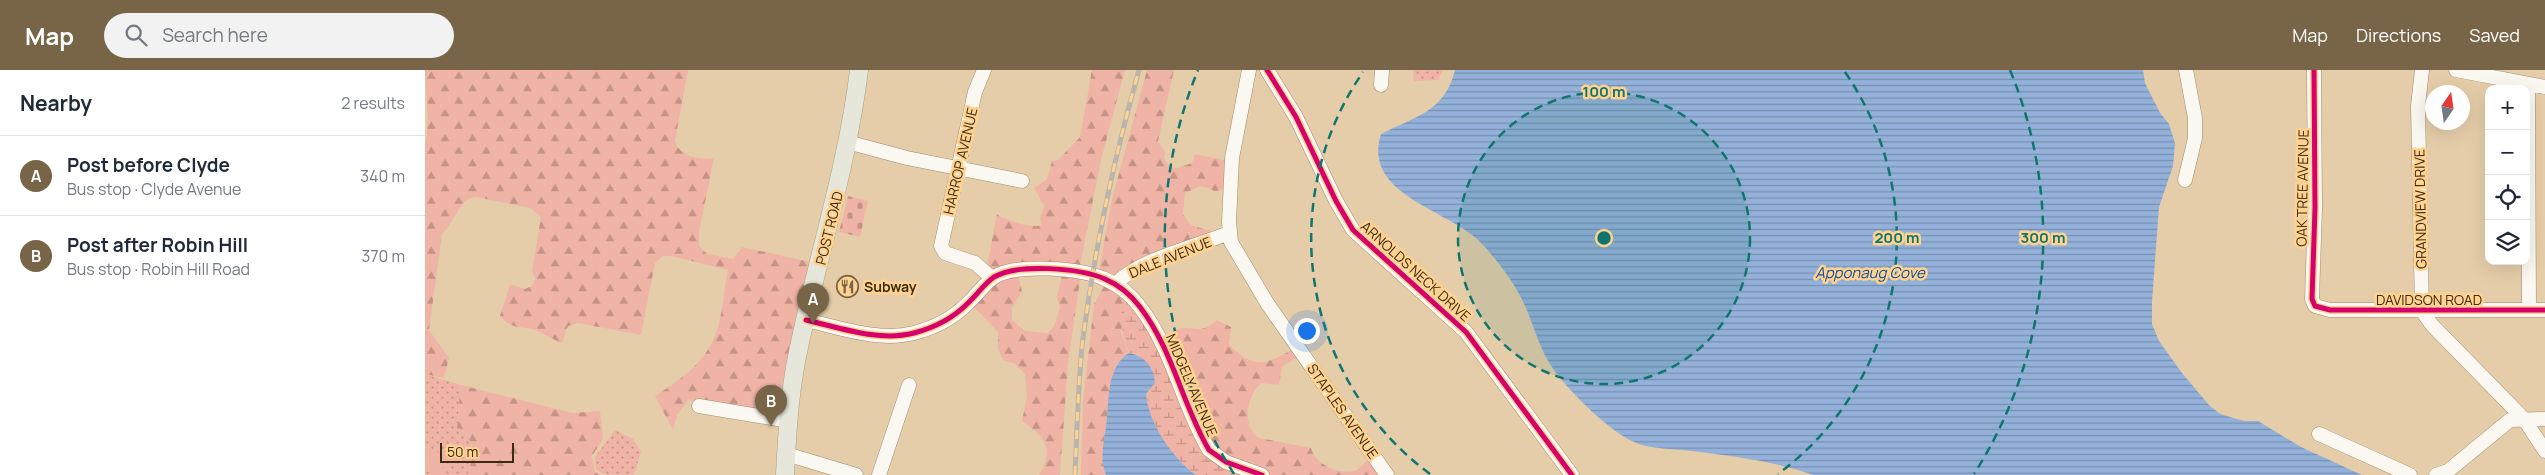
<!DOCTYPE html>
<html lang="en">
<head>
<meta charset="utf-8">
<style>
  body { margin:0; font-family:Manrope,sans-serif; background:#f2f2f3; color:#1f2937 }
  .controls { position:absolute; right:15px; top:15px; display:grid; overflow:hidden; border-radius:10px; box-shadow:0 5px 20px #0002 }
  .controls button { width:45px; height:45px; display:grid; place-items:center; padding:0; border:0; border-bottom:1px solid #e0e1e3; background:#fff; color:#1f2937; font:25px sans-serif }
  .compass { position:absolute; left:2000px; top:15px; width:45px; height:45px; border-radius:50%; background:#fff; box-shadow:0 5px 20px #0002; rotate:13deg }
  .scale { position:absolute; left:15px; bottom:12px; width:74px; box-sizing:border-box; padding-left:5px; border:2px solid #3c2b10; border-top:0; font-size:14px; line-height:18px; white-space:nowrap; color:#3c2b10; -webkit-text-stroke:4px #ffd290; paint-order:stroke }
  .you { position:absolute; left:881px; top:260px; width:18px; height:18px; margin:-12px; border:4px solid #fff; border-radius:50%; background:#1a73e8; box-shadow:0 0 0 8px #1a73e833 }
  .badge { display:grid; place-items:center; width:32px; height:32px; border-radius:50%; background:#786446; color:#fff; font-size:16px; font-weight:700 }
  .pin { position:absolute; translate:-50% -41px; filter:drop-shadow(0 1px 2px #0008) }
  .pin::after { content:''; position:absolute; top:26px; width:18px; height:15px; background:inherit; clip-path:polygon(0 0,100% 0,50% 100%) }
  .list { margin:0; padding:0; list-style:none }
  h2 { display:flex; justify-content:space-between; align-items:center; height:65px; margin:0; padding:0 20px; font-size:21px }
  h2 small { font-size:16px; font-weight:400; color:#747a83 }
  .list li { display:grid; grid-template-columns:32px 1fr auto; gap:15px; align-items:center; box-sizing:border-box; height:80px; padding:0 20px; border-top:1px solid #e0e1e3 }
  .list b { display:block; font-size:19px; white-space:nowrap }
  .list p { margin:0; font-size:16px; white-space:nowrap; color:#747a83 }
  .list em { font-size:16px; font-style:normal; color:#747a83 }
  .icon { flex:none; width:28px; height:28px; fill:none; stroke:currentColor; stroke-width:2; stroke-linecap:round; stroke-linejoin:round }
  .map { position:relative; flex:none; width:2120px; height:405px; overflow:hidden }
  header { display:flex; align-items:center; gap:30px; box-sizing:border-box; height:70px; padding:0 25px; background:#786446; color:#fff }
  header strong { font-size:24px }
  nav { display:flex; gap:28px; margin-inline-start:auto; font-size:18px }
  .search { width:350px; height:45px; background:#f2f2f3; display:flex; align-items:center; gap:12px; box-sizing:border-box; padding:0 18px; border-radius:28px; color:#747a83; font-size:19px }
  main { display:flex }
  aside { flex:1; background:#fff }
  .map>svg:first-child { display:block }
</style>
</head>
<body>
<header>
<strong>Map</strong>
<div class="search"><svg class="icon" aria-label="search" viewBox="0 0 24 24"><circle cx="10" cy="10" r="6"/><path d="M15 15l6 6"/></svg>Search here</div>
<nav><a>Map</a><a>Directions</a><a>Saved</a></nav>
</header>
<main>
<aside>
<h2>Nearby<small>2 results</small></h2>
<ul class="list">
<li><span class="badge">A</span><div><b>Post before Clyde</b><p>Bus stop · Clyde Avenue</p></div><em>340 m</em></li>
<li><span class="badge">B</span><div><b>Post after Robin Hill</b><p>Bus stop · Robin Hill Road</p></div><em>370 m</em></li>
</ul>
</aside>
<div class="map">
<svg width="2120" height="405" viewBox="0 0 2120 405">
  <defs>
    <pattern id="grass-dots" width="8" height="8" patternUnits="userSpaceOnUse" patternTransform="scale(1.25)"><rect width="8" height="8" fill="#f0b4a6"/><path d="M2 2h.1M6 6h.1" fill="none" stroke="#c49386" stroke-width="1.8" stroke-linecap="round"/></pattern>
    <pattern id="forest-firs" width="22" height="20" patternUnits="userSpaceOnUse" patternTransform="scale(1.25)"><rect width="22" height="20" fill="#f0b4a6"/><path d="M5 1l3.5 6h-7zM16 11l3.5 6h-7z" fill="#c49386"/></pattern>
    <pattern id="wetland-marsh" width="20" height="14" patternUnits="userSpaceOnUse" patternTransform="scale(1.25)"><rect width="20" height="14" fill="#f0b4a6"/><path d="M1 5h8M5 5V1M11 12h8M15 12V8" fill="none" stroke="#c49386"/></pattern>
    <pattern id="cemetery-stones" width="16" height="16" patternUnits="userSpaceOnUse" patternTransform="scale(1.25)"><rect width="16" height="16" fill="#f0b4a6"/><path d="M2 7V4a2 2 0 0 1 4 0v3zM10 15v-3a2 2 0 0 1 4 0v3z" fill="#c49386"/></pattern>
    <pattern id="water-rules" width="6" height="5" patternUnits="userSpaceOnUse" patternTransform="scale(1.25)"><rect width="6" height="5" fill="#93b1da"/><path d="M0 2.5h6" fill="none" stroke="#7990af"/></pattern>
  </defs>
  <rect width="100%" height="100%" fill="#e6cda9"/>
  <path fill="url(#grass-dots)" d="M 988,0 L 1018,0 L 1013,10 L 989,11 Z
    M 0,304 L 36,315 C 33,330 35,343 32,358 L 44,366 L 47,389 L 43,405 L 0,405 Z
    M 190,360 L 208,369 L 216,382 L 209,405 L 181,405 L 171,400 L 170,387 Z"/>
  <path fill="url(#forest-firs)" fill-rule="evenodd" d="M 0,0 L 263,0 L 250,71 C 254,86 275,90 289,88 L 274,162 L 274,176 L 282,184 L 308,189 L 317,177 L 395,194 L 364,350 L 275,336 L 264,329 L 252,345 L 248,360 L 230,326 C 258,308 286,289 294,253 C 298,237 299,218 303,200 L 246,186 L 238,186 L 230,193 L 216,265 L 153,253 L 143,256 L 137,273 C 128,270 121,264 112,261 C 98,255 87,261 75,246 L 85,214 L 100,219 L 107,216 L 110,208 L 107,201 L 116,147 L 105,138 L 51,127 C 34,127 30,153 17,164 L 4,260 L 24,288 L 19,308 L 0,304 L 0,74 C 6,47 0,26 0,0 Z
    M 667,0 L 700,0 L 676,90 L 654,201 L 656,204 L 643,293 L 635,405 L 614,405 C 630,378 620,367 597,351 L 602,326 L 600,304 L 590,294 L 578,290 L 573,279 L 573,262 L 545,233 L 568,207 L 562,196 L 572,144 C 580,150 607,159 616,155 L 615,147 L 619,136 L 609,118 L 622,109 L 627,91 L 633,90 L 655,67 ZM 592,200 L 638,200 L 632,228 L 635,237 L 629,256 L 623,263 L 600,261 L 587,250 L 587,238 L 597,221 Z
    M 722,0 L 749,0 L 733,71 L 740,82 L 739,88 L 744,97 L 752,98 L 767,93 L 770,84 L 807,92 L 806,119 L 790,121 L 775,116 L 760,123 L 758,144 L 766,155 L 782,160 L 785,159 L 788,169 L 695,209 L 702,222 L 696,263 L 704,283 C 685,295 684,327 682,347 C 681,366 674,386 681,405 L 656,405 L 658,331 L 669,234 L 682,211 L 674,207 L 675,196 L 687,129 Z
    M 792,250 L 806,257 L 804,275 C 832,302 843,293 873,276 L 877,284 L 857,297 L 854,315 L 836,313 C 822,326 816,356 834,368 L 886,378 C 890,394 913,405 930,401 C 936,397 942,390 948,384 L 963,405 L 841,405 L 792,387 L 737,267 C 744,264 752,258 759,258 C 777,258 776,263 792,250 Z
    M 36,315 L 148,343 L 175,341 L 178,369 L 167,386 L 170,402 L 176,405 L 43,405 L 47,389 L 44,366 L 32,358 C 35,343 33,330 36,315 Z"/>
  <path fill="url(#wetland-marsh)" d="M 701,223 L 706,224 L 782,376 L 841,405 L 771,405 C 748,388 723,353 721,324 L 730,313 L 714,285 L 704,283 C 695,260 694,247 701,223 Z"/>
  <path fill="url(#cemetery-stones)" d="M 423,126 L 443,131 L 435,167 L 414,162 Z"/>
  <path fill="#f0b4a6" d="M 0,380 L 21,384 L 17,405 L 0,401 Z"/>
  <path fill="url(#water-rules)" d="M 1030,0 L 1718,0 L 1720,13 L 1735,43 L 1744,54 L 1750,73 L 1748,96 L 1734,137 L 1727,232 L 1727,254 L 1734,271 L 1757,303 L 1784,335 L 1795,344 L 1819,351 L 1833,351 L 1876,377 L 1937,405 L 1388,405 C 1348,391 1308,386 1266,381 C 1246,378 1225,380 1207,371 C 1182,359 1139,317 1125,294 C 1114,277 1109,256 1101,238 C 1091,215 1076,195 1059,176 C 1029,140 936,127 956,64 C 989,47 1020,42 1030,0 Z
    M 704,283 C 720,286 729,297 730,313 L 721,324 C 723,352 748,389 771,405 L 681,405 C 673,386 681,366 682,347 C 684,325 683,296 704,283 Z"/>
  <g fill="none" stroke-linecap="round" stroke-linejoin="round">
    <defs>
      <path id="minor" d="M 559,0 L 550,22 L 516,176 L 520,183 L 550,193 L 567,208
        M 824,0 L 807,88 L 804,152 L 806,172 L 842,233 L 962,405
        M 842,0 L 871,47 L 911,131 L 928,160 L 1041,262 L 1147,405
        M 1889,0 L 1890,138 L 1887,229 L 1890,236 L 1905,240 L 2120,240
        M 1997,0 L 1993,36 L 1997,241 L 2007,255 L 2099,349 L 2120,381
        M 2031,0 L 2120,17
        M 2103,14 L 2104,240
        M 956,15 L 957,0
        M 422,72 L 482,88 L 597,111
        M 1760,110 L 1770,68 L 1770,48 L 1761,0
        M 690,214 C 717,188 770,177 804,163
        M 381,250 C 416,258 454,272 489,263 C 508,258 528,248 542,234 C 551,226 559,214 569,207 C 592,193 655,198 680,209 C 694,215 706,225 715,237 C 748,280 757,334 784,380 L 801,392 L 837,405
        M 274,336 L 364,351
        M 1894,364 L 1985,405
        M 361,384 L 431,405
        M 454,405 L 484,315
        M 2011,405 L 2023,401 L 2085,350 L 2120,349"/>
      <path id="major" d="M 360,405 C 362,367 364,329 371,292 C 390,194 422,100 434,0"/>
    </defs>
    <use href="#minor" stroke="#9f8c6e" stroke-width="15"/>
    <use href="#major" stroke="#a5a282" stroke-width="19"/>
    <use href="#minor" stroke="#fbf8f2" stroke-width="14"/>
    <use href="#major" stroke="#e6e7da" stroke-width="18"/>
    <defs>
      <path id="rail" d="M 650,405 C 652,359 653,313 658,268 C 670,177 689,88 714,0"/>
    </defs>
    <use href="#rail" stroke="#bab4ac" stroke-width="5"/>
    <use href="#rail" stroke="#ffd290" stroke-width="3" stroke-dasharray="9" stroke-linecap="butt"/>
    <defs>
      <path id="cycleway" d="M 842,0 L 871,47 L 911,131 L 928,160 L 1041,262 L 1147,405
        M 1889,0 L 1890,138 L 1887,229 L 1890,236 L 1905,240 L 2120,240
        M 381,250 C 416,258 454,272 489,263 C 508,258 528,248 542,234 C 551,226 559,214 569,207 C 592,193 655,198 680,209 C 694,215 706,225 715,237 C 748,280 757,334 784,380 L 801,392 L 837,405"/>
    </defs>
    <use href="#cycleway" stroke="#ffd290" stroke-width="8"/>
    <use href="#cycleway" stroke="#d6006c" stroke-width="5"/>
  </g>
  <circle cx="1179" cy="168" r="146" fill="#0f766e" fill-opacity=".12"/>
  <g fill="none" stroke="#0f766e" stroke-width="2.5" stroke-dasharray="9 6">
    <circle cx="1179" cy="168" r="146"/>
    <path d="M1005 404A293 293 0 0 1 938 2M1420 2A293 293 0 0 1 1353 404"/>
    <path d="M809 404A439 439 0 0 1 773 0M1585 0A439 439 0 0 1 1549 404"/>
  </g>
  <defs>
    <symbol id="restaurant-ring" viewBox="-11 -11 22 22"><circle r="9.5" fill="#ffd290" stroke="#786446" stroke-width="1.5"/><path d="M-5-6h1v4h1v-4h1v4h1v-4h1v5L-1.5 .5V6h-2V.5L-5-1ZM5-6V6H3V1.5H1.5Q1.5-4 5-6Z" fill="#786446"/></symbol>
  </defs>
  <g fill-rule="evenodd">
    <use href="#restaurant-ring" x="410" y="204" width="25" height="25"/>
  </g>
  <g text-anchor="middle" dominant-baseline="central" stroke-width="5" stroke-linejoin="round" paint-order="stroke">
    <g font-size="14" fill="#3c2b10" stroke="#ffd290">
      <text transform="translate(535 91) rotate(-77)">HARROP AVENUE</text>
      <text transform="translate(1877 118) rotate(-89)">OAK TREE AVENUE</text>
      <text transform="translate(1995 139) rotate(-91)">GRANDVIEW DRIVE</text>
      <text transform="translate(404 158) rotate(-76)">POST ROAD</text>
      <text transform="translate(745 187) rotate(-22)">DALE AVENUE</text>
      <text transform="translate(991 201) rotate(42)">ARNOLDS NECK DRIVE</text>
      <text x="2004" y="229">DAVIDSON ROAD</text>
      <text transform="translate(767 315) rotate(67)">MIDGELY AVENUE</text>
      <text transform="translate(918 341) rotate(55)">STAPLES AVENUE</text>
    </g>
    <g font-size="14" font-weight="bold" fill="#3c2b10" stroke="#ffd290" text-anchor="start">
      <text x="439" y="216">Subway</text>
    </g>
    <g font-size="15" font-style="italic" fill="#0e52a3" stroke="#ffd290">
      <text x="1445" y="202">Apponaug Cove</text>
    </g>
  </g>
  <circle cx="1179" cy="168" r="8" fill="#0f766e" stroke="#ffd290" stroke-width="2.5"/>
  <g font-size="15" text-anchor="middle" font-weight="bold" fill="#0f766e" stroke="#ffd290" stroke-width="5" stroke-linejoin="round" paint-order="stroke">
    <text x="1179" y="27">100 m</text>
    <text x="1472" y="173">200 m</text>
    <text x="1618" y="173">300 m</text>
  </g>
</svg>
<div class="controls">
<button>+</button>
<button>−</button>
<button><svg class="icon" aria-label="locate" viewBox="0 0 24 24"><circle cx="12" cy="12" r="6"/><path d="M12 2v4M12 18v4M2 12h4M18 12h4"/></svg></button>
<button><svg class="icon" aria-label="layers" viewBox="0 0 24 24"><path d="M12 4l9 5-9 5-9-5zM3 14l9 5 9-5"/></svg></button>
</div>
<svg class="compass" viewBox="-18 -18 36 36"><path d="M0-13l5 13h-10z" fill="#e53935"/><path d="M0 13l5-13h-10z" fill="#747a83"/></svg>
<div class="scale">50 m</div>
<div class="you"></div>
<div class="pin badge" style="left:388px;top:254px">A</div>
<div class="pin badge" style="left:346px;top:356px">B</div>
</div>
</main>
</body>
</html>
